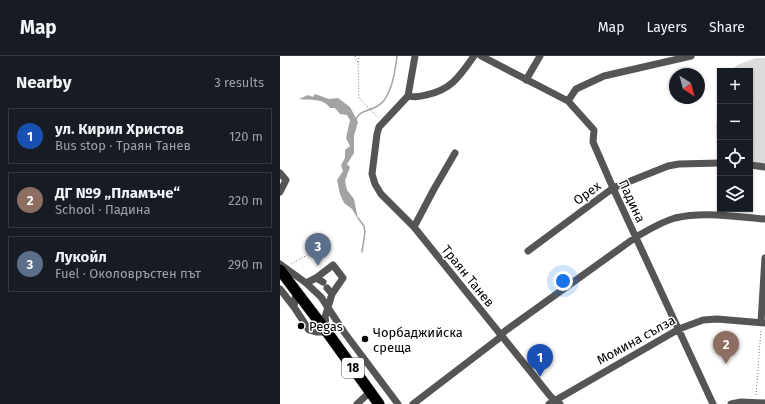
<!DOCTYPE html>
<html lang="en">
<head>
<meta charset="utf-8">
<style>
  body { margin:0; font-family:"Fira Sans",sans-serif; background:#20242c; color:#f1f3f6 }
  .controls { position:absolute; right:12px; top:12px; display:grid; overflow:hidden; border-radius:0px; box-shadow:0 1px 3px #0004 }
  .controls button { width:36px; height:36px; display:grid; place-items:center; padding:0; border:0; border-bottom:1px solid #363941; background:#171b24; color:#f1f3f6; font:20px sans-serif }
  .compass { position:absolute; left:389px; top:12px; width:36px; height:36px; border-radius:50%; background:#171b24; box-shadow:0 1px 3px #0004; rotate:144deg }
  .you { position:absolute; left:283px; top:225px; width:14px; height:14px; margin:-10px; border:3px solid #fff; border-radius:50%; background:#1a73e8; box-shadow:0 0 0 6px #1a73e833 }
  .badge { display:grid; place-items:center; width:26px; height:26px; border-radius:50%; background:#858687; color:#fff; font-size:13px; font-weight:700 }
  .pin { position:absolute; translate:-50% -33px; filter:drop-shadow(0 1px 2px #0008) }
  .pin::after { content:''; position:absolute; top:21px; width:14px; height:12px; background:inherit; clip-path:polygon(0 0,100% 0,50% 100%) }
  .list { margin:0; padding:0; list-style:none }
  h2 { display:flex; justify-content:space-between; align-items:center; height:52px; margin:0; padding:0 16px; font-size:17px }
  h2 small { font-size:13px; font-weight:400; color:#9ea1a6 }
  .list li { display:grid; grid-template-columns:26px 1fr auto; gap:12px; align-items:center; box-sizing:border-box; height:56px; margin:0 8px 8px; padding:0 8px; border:1px solid #363941; border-radius:0px }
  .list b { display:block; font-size:15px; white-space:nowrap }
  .list p { margin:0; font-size:13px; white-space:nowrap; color:#9ea1a6 }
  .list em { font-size:13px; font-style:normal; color:#9ea1a6 }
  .icon { flex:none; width:22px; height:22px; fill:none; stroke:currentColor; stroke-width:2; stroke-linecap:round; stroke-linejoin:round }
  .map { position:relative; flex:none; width:485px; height:348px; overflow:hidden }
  header { display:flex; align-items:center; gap:24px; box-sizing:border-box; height:56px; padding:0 20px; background:#171b24; border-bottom:1px solid #363941 }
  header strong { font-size:19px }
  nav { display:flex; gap:22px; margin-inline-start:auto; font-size:14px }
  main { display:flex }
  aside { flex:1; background:#171b24 }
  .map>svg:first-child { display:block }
</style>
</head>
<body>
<header>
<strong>Map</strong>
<nav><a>Map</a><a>Layers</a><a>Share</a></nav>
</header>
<main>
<aside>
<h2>Nearby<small>3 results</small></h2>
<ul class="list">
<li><span class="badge" style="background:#1a4fb4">1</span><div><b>ул. Кирил Христов</b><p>Bus stop · Траян Танев</p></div><em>120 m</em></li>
<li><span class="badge" style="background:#8d6e63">2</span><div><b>ДГ №9 „Пламъче“</b><p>School · Падина</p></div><em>220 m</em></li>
<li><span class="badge" style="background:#5c6f8a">3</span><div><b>Лукойл</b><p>Fuel · Околовръстен път</p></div><em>290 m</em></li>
</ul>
</aside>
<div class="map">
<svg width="485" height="348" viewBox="0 0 485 348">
  <rect width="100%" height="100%" fill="#fff"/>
  <path fill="#dcdcdc" d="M 476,2 L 485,2 L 485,108 L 470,106 L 470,15 L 451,15 L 457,9 Z
    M 440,26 L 440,103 L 438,103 L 436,72 Z"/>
  <path fill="#a3a3a3" d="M 35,38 L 49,43 L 58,42 L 70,51 L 78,66 L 74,80 L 74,97 L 67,108 L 70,111 L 65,125 L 67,134 L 74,143 L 78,163 L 72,153 L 64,147 L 60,138 L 57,124 L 63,115 L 61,109 L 65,102 L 65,94 L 70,90 L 66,82 L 70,64 L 67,59 L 60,58 L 55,52 L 50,52 C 42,41 31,45 19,43 L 28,39 L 33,41 Z"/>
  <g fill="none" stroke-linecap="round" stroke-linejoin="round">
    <path stroke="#a3a3a3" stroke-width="1.5" d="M 75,64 C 81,54 86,56 96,51 C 112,43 115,15 117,0
      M 78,162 L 84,170 L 85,176 L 82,196"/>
    <defs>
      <path id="highway" d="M 0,214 L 47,276 L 99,348"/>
    </defs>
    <use href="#highway" stroke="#dbdbdb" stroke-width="12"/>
    <path stroke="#777" stroke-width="1" stroke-dasharray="1 2" stroke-linecap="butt" d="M 75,0 L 78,6 L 79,42 L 99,62
      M 78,6 L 79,0
      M 11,208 L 29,198
      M 476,339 L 481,273"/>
    <path stroke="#555" stroke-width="7" d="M 135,0 L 128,40 L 99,71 L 97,78 L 92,118 L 95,128 L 101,138 L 134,171 L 271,341 L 280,348
      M 201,0 L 288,45 L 314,74 L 313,86 L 333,132 L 433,348
      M 246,24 L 260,0
      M 128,40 C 134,41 140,41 146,39 C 171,34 180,20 194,0
      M 288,45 L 296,33 L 324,20 L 411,0
      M 470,109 L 485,111
      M 0,117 L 6,124 L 0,136
      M 134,171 L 154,133 L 175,97
      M 248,195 L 333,132 L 388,110 L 399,108 L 440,107
      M 0,208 L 26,227 L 41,241 L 64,276 L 118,348
      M 36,222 L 53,209 L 63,222 L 52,238
      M 26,227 L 36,222 L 43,226
      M 0,233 L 14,251
      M 16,235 L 14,251 L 29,274 L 36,276 L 47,276 L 45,261 L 52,238 L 47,232
      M 481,266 L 485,202
      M 77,348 L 90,336
      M 133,348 L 218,283 L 225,275 L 356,181 C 368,174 381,166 395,162 C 424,155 456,161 485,163
      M 269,348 L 399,273 L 423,264 L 437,263 L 485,267
      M 451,348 L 461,346 L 485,347"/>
    <use href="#highway" stroke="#000" stroke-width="11"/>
  </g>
  <g fill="#000" stroke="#fff" stroke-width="1.5">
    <circle cx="21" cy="270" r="4"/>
    <circle cx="85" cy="283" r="4"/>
  </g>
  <g text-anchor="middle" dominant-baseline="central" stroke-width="3" stroke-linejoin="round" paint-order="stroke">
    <rect fill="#fff" stroke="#4c4c4c" stroke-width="1" x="62" y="302" width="22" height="20" rx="3"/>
    <g font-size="12" font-weight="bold" fill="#000">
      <text x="73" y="312">18</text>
    </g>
    <g font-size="13" fill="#000" stroke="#fff">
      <text transform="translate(307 137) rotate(-36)">Орех</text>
      <text transform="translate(352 145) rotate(65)">Падина</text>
      <text transform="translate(188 220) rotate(51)">Траян Танев</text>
      <text transform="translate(356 284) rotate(-29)">Момина сълза</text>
    </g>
    <g font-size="13" fill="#000" stroke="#fff" text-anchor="start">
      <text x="29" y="270">Pegas</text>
      <text x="93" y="276">Чорбаджийска<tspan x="93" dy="15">среща</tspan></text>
    </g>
  </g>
</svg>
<div class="controls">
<button>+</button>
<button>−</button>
<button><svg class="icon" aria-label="locate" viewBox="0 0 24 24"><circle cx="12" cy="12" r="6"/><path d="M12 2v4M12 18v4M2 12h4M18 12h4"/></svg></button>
<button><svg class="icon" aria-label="layers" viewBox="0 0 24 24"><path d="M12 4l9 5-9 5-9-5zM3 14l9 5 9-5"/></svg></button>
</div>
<svg class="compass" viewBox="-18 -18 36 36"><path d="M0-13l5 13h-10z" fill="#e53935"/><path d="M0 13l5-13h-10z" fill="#9ea1a6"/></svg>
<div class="you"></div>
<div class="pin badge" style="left:260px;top:321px;background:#1a4fb4">1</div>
<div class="pin badge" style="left:446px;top:308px;background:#8d6e63">2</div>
<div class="pin badge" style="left:38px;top:210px;background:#5c6f8a">3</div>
</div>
</main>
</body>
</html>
